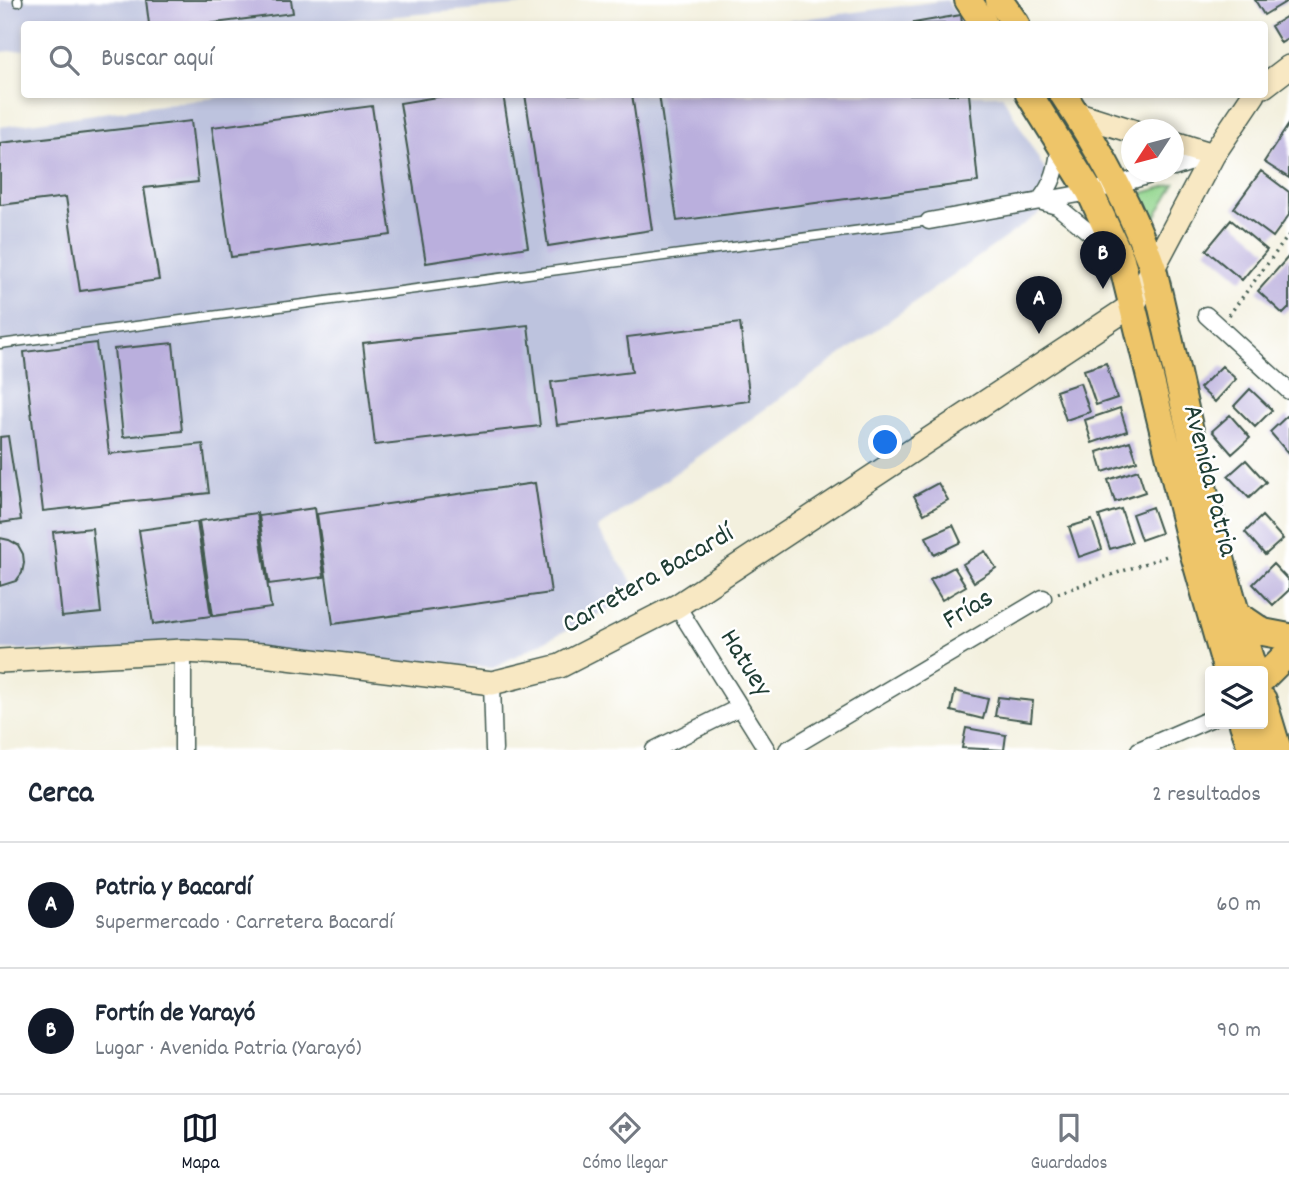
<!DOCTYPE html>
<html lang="es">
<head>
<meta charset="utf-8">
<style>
  body { margin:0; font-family:Dekko,sans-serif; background:#f2f2f3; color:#1f2937 }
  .controls { position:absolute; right:21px; bottom:21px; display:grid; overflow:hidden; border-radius:7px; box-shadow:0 4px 10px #0003 }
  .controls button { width:63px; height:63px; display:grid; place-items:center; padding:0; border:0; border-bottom:2px solid #e0e1e3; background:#fff; color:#1f2937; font:35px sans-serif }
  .compass { position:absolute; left:1121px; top:119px; width:63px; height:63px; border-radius:50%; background:#fff; box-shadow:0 4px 10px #0003; rotate:234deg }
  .you { position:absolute; left:886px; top:443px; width:24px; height:24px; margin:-18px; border:5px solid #fff; border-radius:50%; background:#1a73e8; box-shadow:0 0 0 10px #1a73e833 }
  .badge { display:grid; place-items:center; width:46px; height:46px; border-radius:50%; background:#111827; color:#fff; font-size:23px; font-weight:700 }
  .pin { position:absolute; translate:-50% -58px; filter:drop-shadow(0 2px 4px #0008) }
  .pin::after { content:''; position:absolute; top:37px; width:24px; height:21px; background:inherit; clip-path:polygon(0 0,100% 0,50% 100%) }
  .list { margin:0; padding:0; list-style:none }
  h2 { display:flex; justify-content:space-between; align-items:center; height:91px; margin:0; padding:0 28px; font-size:30px }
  h2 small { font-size:23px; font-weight:400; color:#747a83 }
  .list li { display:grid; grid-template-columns:46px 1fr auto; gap:21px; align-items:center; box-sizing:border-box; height:126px; padding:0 28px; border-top:2px solid #e0e1e3 }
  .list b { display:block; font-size:26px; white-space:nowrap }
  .list p { margin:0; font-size:23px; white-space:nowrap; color:#747a83 }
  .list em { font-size:23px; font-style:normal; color:#747a83 }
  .icon { flex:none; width:38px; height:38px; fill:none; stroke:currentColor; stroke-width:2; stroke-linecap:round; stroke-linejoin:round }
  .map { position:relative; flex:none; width:1289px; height:750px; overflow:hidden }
  .search { position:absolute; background:#fff; box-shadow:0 4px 10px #0003; left:21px; right:21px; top:21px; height:77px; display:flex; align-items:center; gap:18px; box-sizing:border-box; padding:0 24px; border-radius:7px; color:#747a83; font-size:26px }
  .sheet { height:343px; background:#fff }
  nav { display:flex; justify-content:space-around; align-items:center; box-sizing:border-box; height:98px; border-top:2px solid #e0e1e3; background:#fff; font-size:19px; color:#747a83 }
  nav a { display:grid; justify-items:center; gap:4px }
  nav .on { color:#111827 }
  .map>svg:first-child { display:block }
</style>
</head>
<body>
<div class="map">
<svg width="1289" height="750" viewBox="0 0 1289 750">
  <rect width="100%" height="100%" fill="#fff"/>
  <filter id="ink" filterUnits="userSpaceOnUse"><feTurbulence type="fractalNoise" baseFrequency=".0143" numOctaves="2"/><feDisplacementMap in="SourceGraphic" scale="14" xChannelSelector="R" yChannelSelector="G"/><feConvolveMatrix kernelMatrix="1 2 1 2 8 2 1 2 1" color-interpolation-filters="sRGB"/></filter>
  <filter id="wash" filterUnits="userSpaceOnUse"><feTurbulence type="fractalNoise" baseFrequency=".00686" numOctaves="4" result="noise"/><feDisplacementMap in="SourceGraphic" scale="28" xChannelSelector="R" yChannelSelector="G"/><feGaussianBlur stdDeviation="1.57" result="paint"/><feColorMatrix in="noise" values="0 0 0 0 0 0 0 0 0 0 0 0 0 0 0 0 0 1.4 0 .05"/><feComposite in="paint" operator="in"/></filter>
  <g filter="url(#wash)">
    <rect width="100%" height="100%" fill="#f3f0de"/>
    <path fill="#bdc3de" d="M 0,0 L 534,0 L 535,4 L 306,24 L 24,24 L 24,50 L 0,52 Z
      M 947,0 L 962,24 L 765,24 Z
      M 243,94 L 1002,95 L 1061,198 L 597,529 L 640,593 L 494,667 L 0,649 L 0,127 Z"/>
    <path fill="#92d58d" stroke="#588960" stroke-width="2" d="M 1175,184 L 1148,229 L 1132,196 Z"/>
    <g id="blocks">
      <path fill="#baafdd" d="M 146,0 L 291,0 L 293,13 L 207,24 L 149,24 Z
        M 1255,0 L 1289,0 L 1264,15 Z
        M 961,15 L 962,24 L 913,24 L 913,23 Z
        M 1289,15 L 1289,38 L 1281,43 L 1271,26 Z
        M 455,94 L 503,94 L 528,247 L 426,263 L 400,103 Z
        M 525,94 L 632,94 L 652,230 L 548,246 Z
        M 659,94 L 969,94 L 978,182 L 677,221 Z
        M 372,106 L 391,235 L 231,257 L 212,127 Z
        M 191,121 L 198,182 L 144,188 L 159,280 L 80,291 L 66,197 L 0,205 L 0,143 Z
        M 1289,124 L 1289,178 L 1264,162 Z
        M 1261,171 L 1289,192 L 1289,215 L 1273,237 L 1234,208 Z
        M 1231,220 L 1267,250 L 1242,280 L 1206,250 Z
        M 1289,256 L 1289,308 L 1283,314 L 1258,291 Z
        M 740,323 L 750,401 L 557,425 L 551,382 L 632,372 L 627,337 Z
        M 528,325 L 540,426 L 375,445 L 363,343 Z
        M 96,343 L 109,454 L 203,444 L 209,493 L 43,511 L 24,352 Z
        M 173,343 L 182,431 L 123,437 L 114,349 Z
        M 1106,363 L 1117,398 L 1096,405 L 1084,370 Z
        M 1222,366 L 1236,379 L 1215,402 L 1200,388 Z
        M 1080,383 L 1090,412 L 1066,420 L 1056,391 Z
        M 1250,389 L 1272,410 L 1255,427 L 1234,406 Z
        M 1120,408 L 1127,431 L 1092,443 L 1085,420 Z
        M 1230,415 L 1250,438 L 1232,454 L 1212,431 Z
        M 1287,416 L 1289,418 L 1289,454 L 1270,432 Z
        M 8,436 L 21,520 L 0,523 L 0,437 Z
        M 1130,441 L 1137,461 L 1103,472 L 1097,452 Z
        M 1246,460 L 1266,482 L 1249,498 L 1228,476 Z
        M 1138,470 L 1145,492 L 1115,502 L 1108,480 Z
        M 535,483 L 551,593 L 333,624 L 317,514 Z
        M 938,483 L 948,500 L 924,514 L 914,496 Z
        M 1152,507 L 1161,533 L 1141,540 L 1132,514 Z
        M 315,508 L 324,577 L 269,584 L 259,516 Z
        M 1121,509 L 1132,542 L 1110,549 L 1099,516 Z
        M 257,513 L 271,608 L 213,616 L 199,521 Z
        M 1262,516 L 1283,539 L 1265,555 L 1245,532 Z
        M 1092,520 L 1102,549 L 1079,557 L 1069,527 Z
        M 197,522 L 211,616 L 153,624 L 139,530 Z
        M 953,525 L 961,542 L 934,555 L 926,537 Z
        M 92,528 L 101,613 L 62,617 L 53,532 Z
        M 0,538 L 9,540 L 18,545 L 23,554 L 24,563 L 22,573 L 16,581 L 0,586 Z
        M 985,551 L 996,568 L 974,582 L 963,564 Z
        M 1273,564 L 1289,581 L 1289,590 L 1273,605 L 1253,584 Z
        M 954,567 L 966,586 L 942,600 L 930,580 Z
        M 955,691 L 988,699 L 983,719 L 951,711 Z
        M 998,697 L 1033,701 L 1031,721 L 995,716 Z
        M 966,728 L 1006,735 L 1004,750 L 962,748 Z"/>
    </g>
  </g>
  <g filter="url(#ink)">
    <use href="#blocks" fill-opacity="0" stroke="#3f584e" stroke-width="2"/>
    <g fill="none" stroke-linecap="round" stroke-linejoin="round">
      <defs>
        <path id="lane" d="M 18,0 L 18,2
          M 0,344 L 929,221"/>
        <path id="street" d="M 1060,145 C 1057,168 1054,183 1039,201 L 1057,206 L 1112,251
          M 1174,168 L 1213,155
          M 929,221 L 1090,192 L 1161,172
          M 1206,315 L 1289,391
          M 677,606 L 767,750
          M 492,683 L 494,750
          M 183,750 L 183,651
          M 654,750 L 740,707
          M 787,750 L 1043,598
          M 1139,750 L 1210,719"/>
        <path id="secondary" d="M 1264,86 L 1289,67
          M 1075,113 L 1132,131
          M 1174,143 L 1213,155
          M 0,661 L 183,651 L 263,655 L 492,683 L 560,666 L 677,606 L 1134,304 L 1213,155 L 1254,94"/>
        <path id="primary" d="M 968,0 L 984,24
          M 999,0 L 1016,24
          M 1029,94 L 1090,192 L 1121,259 L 1192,548 L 1227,671
          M 1063,94 C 1100,150 1131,206 1153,269 C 1185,403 1211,540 1254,671
          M 1235,613 L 1263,632 L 1289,637
          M 1263,678 L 1289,652
          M 1263,700 L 1278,750
          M 1243,724 L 1252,750"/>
      </defs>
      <use href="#lane" stroke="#3f584e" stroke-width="11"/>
      <use href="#street" stroke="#3f584e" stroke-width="19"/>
      <use href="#secondary" stroke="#3f584e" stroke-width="26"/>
      <use href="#primary" stroke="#3f584e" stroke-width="30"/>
      <path stroke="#3f584e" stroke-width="3.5" stroke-dasharray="2 5" stroke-linecap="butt" d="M 1229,315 L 1289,235
        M 1058,593 L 1170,555"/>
      <use href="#lane" stroke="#fff" stroke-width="8"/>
      <use href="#street" stroke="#fff" stroke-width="16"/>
      <use href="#secondary" stroke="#f8e8c3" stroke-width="23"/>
      <use href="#primary" stroke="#eec569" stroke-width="26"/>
    </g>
  </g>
  <g text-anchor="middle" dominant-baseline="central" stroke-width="5" stroke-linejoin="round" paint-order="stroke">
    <g font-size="28" fill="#1f3d34" stroke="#fff">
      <text transform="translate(1208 481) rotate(76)">Avenida Patria</text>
      <text transform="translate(649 581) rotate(-30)">Carretera Bacardí</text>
      <text transform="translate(969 611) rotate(-31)">Frías</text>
      <text transform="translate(744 664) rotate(58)">Hatuey</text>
    </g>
  </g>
</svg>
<div class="controls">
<button><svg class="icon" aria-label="layers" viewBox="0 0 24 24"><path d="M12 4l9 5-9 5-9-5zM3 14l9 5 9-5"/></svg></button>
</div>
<svg class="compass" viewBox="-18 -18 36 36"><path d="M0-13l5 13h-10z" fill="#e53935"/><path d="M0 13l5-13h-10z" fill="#747a83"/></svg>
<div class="you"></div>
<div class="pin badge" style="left:1039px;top:334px">A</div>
<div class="pin badge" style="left:1103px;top:289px">B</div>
<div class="search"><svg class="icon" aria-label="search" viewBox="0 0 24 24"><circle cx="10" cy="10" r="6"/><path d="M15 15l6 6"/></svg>Buscar aquí</div>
</div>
<section class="sheet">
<h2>Cerca<small>2 resultados</small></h2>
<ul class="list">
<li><span class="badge">A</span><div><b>Patria y Bacardí</b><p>Supermercado · Carretera Bacardí</p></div><em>60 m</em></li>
<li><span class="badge">B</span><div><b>Fortín de Yarayó</b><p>Lugar · Avenida Patria (Yarayó)</p></div><em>90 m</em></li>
</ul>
</section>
<nav>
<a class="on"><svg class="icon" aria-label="map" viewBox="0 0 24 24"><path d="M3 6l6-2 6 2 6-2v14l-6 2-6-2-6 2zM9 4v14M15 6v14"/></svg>Mapa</a>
<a><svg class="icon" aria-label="directions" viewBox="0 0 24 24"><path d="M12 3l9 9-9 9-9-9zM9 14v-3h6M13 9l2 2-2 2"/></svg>Cómo llegar</a>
<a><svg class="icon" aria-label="saved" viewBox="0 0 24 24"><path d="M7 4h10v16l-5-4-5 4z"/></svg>Guardados</a>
</nav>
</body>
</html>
